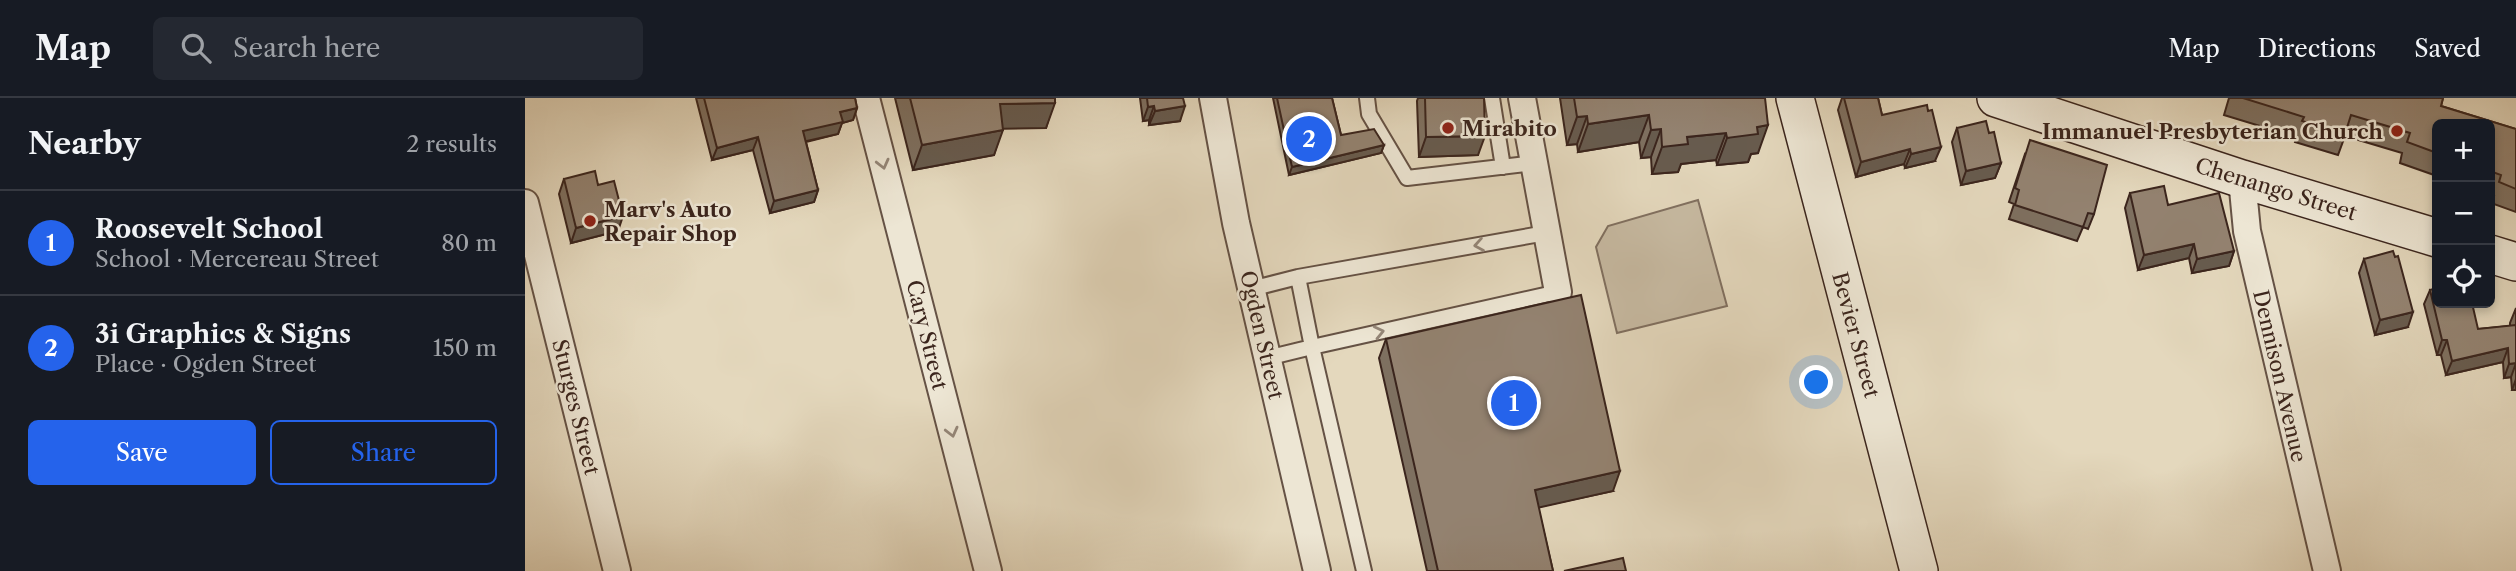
<!DOCTYPE html>
<html lang="en">
<head>
<meta charset="utf-8">
<style>
  body { margin:0; font-family:"Libre Caslon Text",serif; background:#242831; color:#f1f3f6 }
  .controls { position:absolute; right:21px; top:21px; display:grid; overflow:hidden; border-radius:10px; box-shadow:0 4px 10px #0003 }
  .controls button { width:63px; height:63px; display:grid; place-items:center; padding:0; border:0; border-bottom:2px solid #363941; background:#171b24; color:#f1f3f6; font:35px sans-serif }
  .you { position:absolute; left:1292px; top:285px; width:24px; height:24px; margin:-18px; border:5px solid #fff; border-radius:50%; background:#1a73e8; box-shadow:0 0 0 10px #1a73e833 }
  .badge { display:grid; place-items:center; width:46px; height:46px; border-radius:50%; background:#2563eb; color:#fff; font-size:23px; font-weight:700 }
  .pin { position:absolute; translate:-50% -50%; border:4px solid #fff; box-shadow:0 2px 7px #0006 }
  .list { margin:0; padding:0; list-style:none }
  h2 { display:flex; justify-content:space-between; align-items:center; height:91px; margin:0; padding:0 28px; font-size:30px }
  h2 small { font-size:23px; font-weight:400; color:#9ea1a6 }
  .list li { display:grid; grid-template-columns:46px 1fr auto; gap:21px; align-items:center; box-sizing:border-box; height:105px; padding:0 28px; border-top:2px solid #363941 }
  .list b { display:block; font-size:26px; white-space:nowrap }
  .list p { margin:0; font-size:23px; white-space:nowrap; color:#9ea1a6 }
  .list em { font-size:23px; font-style:normal; color:#9ea1a6 }
  .actions { display:flex; gap:14px; padding:21px 28px }
  .actions a { flex:1; padding:16px 0; border:2px solid #2563eb; border-radius:10px; text-align:center; font-size:24px; color:#2563eb }
  .actions .main { background:#2563eb; color:#fff }
  .icon { flex:none; width:38px; height:38px; fill:none; stroke:currentColor; stroke-width:2; stroke-linecap:round; stroke-linejoin:round }
  .map { position:relative; flex:none; width:1991px; height:473px; overflow:hidden }
  header { display:flex; align-items:center; gap:42px; box-sizing:border-box; height:98px; padding:0 35px; background:#171b24; border-bottom:2px solid #363941 }
  header strong { font-size:33px }
  nav { display:flex; gap:38px; margin-inline-start:auto; font-size:24px }
  .search { width:490px; height:63px; background:#242831; display:flex; align-items:center; gap:18px; box-sizing:border-box; padding:0 24px; border-radius:10px; color:#9ea1a6; font-size:26px }
  main { display:flex }
  aside { flex:1; background:#171b24 }
  .map>svg:first-child { display:block }
</style>
</head>
<body>
<header>
<strong>Map</strong>
<div class="search"><svg class="icon" aria-label="search" viewBox="0 0 24 24"><circle cx="10" cy="10" r="6"/><path d="M15 15l6 6"/></svg>Search here</div>
<nav><a>Map</a><a>Directions</a><a>Saved</a></nav>
</header>
<main>
<aside>
<h2>Nearby<small>2 results</small></h2>
<ul class="list">
<li><span class="badge">1</span><div><b>Roosevelt School</b><p>School · Mercereau Street</p></div><em>80 m</em></li>
<li><span class="badge">2</span><div><b>3i Graphics &amp; Signs</b><p>Place · Ogden Street</p></div><em>150 m</em></li>
</ul>
<div class="actions"><a class="main">Save</a><a>Share</a></div>
</aside>
<div class="map">
<svg width="1991" height="473" viewBox="0 0 1991 473">
  <rect width="100%" height="100%" fill="#e4d8bd"/>
  <filter id="stains"><feTurbulence type="fractalNoise" baseFrequency=".00286" numOctaves="4"/><feColorMatrix values="0 0 0 0 .2 0 0 0 0 .09 0 0 0 0 .02 0 0 0 .5 -.17"/></filter>
  <radialGradient id="worn" r=".72"><stop offset=".6" stop-color="#630" stop-opacity="0"/><stop offset="1" stop-color="#630" stop-opacity=".3"/></radialGradient>
  <path fill="#c7baa2" stroke="#817060" stroke-width="2" d="M 1173,102 L 1202,208 L 1092,235 L 1071,149 L 1083,128 Z"/>
  <g fill="none" stroke-linecap="round" stroke-linejoin="round">
    <defs>
      <path id="lane" d="M 842,0 L 844,16 L 882,80 L 1009,65
        M 967,0 L 978,69
        M 773,179 L 1021,135
        M 726,191 L 773,179 L 787,249 L 742,260
        M 839,473 L 787,249 L 1033,194"/>
      <path id="street" d="M 341,0 L 463,473
        M 688,0 L 711,125 L 792,473
        M 997,0 L 1033,194
        M 1717,81 L 1722,133 L 1802,473
        M 0,105 L 92,473"/>
      <path id="secondary" d="M 1270,0 L 1394,473
        M 1471,0 L 1717,81 L 1912,140
        M 1965,156 L 1991,164"/>
    </defs>
    <use href="#lane" stroke="#655245" stroke-width="18"/>
    <use href="#street" stroke="#655245" stroke-width="30"/>
    <use href="#secondary" stroke="#3b251d" stroke-width="40"/>
    <use href="#lane" stroke="#ede6d4" stroke-width="14"/>
    <use href="#street" stroke="#ede6d4" stroke-width="26"/>
    <use href="#secondary" stroke="#ede6d4" stroke-width="37"/>
  </g>
  <path fill="#7e7060" stroke="#3b251d" stroke-width="2" d="M 171,0 L 330,0 L 332,10 L 328,22 L 317,25 L 313,36 L 281,44 L 293,92 L 289,104 L 245,115 L 228,52 L 187,62 Z
    M 370,0 L 530,0 L 521,30 L 477,30 L 469,57 L 388,72 Z
    M 615,0 L 658,0 L 655,23 L 624,27 L 624,22 L 618,23 Z
    M 748,0 L 807,0 L 816,37 L 859,47 L 856,55 L 764,77 Z
    M 893,0 L 959,0 L 953,57 L 894,59 L 892,3 Z
    M 1035,0 L 1240,0 L 1233,55 L 1226,56 L 1223,64 L 1192,67 L 1191,62 L 1156,66 L 1153,74 L 1127,76 L 1126,59 L 1116,60 L 1114,44 L 1053,54 L 1052,46 L 1042,47 Z
    M 1317,0 L 1353,0 L 1357,17 L 1410,63 L 1380,70 L 1379,66 L 1331,79 L 1313,12 Z
    M 1704,0 L 1918,0 L 1916,8 L 1991,31 L 1991,114 L 1966,105 L 1969,98 L 1965,96 L 1965,26 L 1912,26 L 1912,78 L 1875,65 L 1877,55 L 1820,38 L 1813,57 L 1770,44 L 1771,39 L 1699,17 Z
    M 1432,30 L 1476,65 L 1470,80 L 1436,87 L 1427,44 Z
    M 1500,56 L 1569,116 L 1563,131 L 1558,129 L 1552,143 L 1484,121 L 1489,106 L 1484,104 Z
    M 39,81 L 73,87 L 93,133 L 46,145 L 34,96 Z
    M 1605,95 L 1643,107 L 1709,153 L 1704,168 L 1667,175 L 1664,160 L 1613,172 L 1600,110 Z
    M 1839,161 L 1883,229 L 1850,237 L 1834,175 Z
    M 1905,192 L 1953,231 L 1985,228 L 1985,225 L 1991,210 L 1991,292 L 1987,292 L 1986,279 L 1979,280 L 1978,264 L 1921,277 L 1916,257 L 1912,257 L 1899,206 Z
    M 861,241 L 1088,393 L 1013,409 L 1028,473 L 902,473 L 854,260 Z"/>
  <path fill="#675b4e" stroke="#3b251d" stroke-width="2" d="M 530,5 L 521,30 L 465,31 L 475,6 Z
    M 629,8 L 624,22 L 618,23 L 623,9 Z
    M 660,8 L 655,23 L 624,27 L 630,13 Z
    M 332,10 L 328,22 L 317,25 L 313,36 L 273,45 L 278,33 L 315,14 Z
    M 1124,17 L 1114,44 L 1053,54 L 1063,26 Z
    M 1062,18 L 1052,46 L 1042,47 L 1052,19 Z
    M 1243,27 L 1233,55 L 1226,56 L 1223,64 L 1192,67 L 1202,40 L 1232,29 Z
    M 1136,31 L 1126,59 L 1116,60 L 1126,32 Z
    M 478,32 L 469,57 L 388,72 L 397,47 Z
    M 1201,35 L 1191,62 L 1156,66 L 1153,74 L 1127,76 L 1137,49 L 1162,39 Z
    M 960,38 L 953,57 L 894,59 L 901,39 Z
    M 233,39 L 228,52 L 187,62 L 192,50 Z
    M 859,47 L 856,55 L 764,77 L 767,69 Z
    M 1416,49 L 1410,63 L 1380,70 L 1386,56 Z
    M 1385,51 L 1379,66 L 1331,79 L 1336,64 Z
    M 1476,65 L 1470,80 L 1436,87 L 1441,73 Z
    M 293,92 L 289,104 L 245,115 L 249,103 Z
    M 98,118 L 93,133 L 46,145 L 51,130 Z
    M 1669,146 L 1664,160 L 1613,172 L 1619,157 Z
    M 1709,153 L 1704,168 L 1667,175 L 1672,161 Z
    M 1888,214 L 1883,229 L 1850,237 L 1855,222 Z
    M 1917,242 L 1922,242 L 1916,257 L 1912,257 Z
    M 1983,250 L 1978,264 L 1921,277 L 1927,263 Z
    M 1991,265 L 1986,279 L 1979,280 L 1984,266 Z
    M 1991,281 L 1991,292 L 1987,292 Z
    M 1095,373 L 1088,393 L 1003,412 L 1010,392 Z"/>
  <path fill="#938270" stroke="#3b251d" stroke-width="2" d="M 179,0 L 330,0 L 332,10 L 315,14 L 318,24 L 278,33 L 293,92 L 249,103 L 233,39 L 192,50 Z
    M 385,0 L 530,0 L 530,5 L 475,6 L 478,32 L 397,47 Z
    M 622,0 L 658,0 L 660,8 L 630,13 L 629,8 L 623,9 Z
    M 752,0 L 807,0 L 816,37 L 849,31 L 859,47 L 767,69 Z
    M 900,0 L 959,0 L 960,38 L 901,39 Z
    M 1049,0 L 1240,0 L 1243,27 L 1232,29 L 1233,36 L 1202,40 L 1201,35 L 1162,39 L 1163,46 L 1137,49 L 1136,31 L 1126,32 L 1124,17 L 1063,26 L 1062,18 L 1052,19 Z
    M 1319,0 L 1353,0 L 1357,17 L 1402,7 L 1403,13 L 1407,12 L 1416,49 L 1386,56 L 1385,51 L 1336,64 Z
    M 1718,0 L 1918,0 L 1916,8 L 1991,31 L 1991,91 L 1974,84 L 1976,77 L 1965,73 L 1965,26 L 1912,26 L 1912,55 L 1882,44 L 1885,35 L 1826,17 L 1820,36 L 1777,23 L 1779,19 Z
    M 1461,23 L 1464,35 L 1469,34 L 1476,65 L 1441,73 L 1432,30 Z
    M 1505,42 L 1582,67 L 1569,116 L 1563,115 L 1558,129 L 1490,107 L 1494,92 L 1490,90 Z
    M 70,73 L 73,87 L 89,83 L 98,118 L 51,130 L 39,81 Z
    M 1639,88 L 1643,107 L 1694,95 L 1709,153 L 1672,161 L 1669,146 L 1619,157 L 1605,95 Z
    M 1868,153 L 1870,159 L 1873,158 L 1888,214 L 1855,222 L 1839,161 Z
    M 1912,190 L 1912,205 L 1947,205 L 1953,231 L 1991,227 L 1991,267 L 1991,265 L 1984,266 L 1983,250 L 1927,263 L 1922,242 L 1917,242 L 1905,192 Z
    M 1056,197 L 1095,373 L 1010,392 L 1028,473 L 913,473 L 861,241 Z
    M 1098,460 L 1101,473 L 1039,473 Z"/>
  <defs><path id="oneway-chevron" d="M-2-3.5L2.5 0L-2 3.5" fill="none" stroke-width="1.6" stroke-linecap="round" stroke-linejoin="round" transform="scale(1.75)"/></defs>
  <g stroke="#948678">
    <use href="#oneway-chevron" transform="translate(358 66) rotate(76)"/>
    <use href="#oneway-chevron" transform="translate(954 147) rotate(170)"/>
    <use href="#oneway-chevron" transform="translate(854 234) rotate(-13)"/>
    <use href="#oneway-chevron" transform="translate(427 334) rotate(76)"/>
  </g>
  <g fill="#8f2418" stroke="#ede6d4" stroke-width="2.5">
    <circle cx="923" cy="30" r="7"/>
    <circle cx="1872" cy="33" r="7"/>
    <circle cx="65" cy="123" r="7"/>
  </g>
  <g text-anchor="middle" dominant-baseline="central" stroke-width="5" stroke-linejoin="round" paint-order="stroke">
    <g font-size="21" font-weight="bold" fill="#3b251d" stroke="#ede6d4" text-anchor="start">
      <text x="937" y="30">Mirabito</text>
      <text x="1858" y="33" text-anchor="end">Immanuel Presbyterian Church</text>
      <text x="79" y="111">Marv's Auto<tspan x="79" dy="24">Repair Shop</tspan></text>
    </g>
    <g font-size="21" fill="#3b251d" stroke="#ede6d4">
      <text transform="translate(1751 91) rotate(17)">Chenango Street</text>
      <text transform="translate(402 237) rotate(76)">Cary Street</text>
      <text transform="translate(737 237) rotate(77)">Ogden Street</text>
      <text transform="translate(1331 237) rotate(75)">Bevier Street</text>
      <text transform="translate(1755 278) rotate(77)">Dennison Avenue</text>
      <text transform="translate(51 309) rotate(76)">Sturges Street</text>
    </g>
  </g>
  <rect width="100%" height="100%" filter="url(#stains)"/>
  <rect width="100%" height="100%" fill="url(#worn)"/>
</svg>
<div class="controls">
<button>+</button>
<button>−</button>
<button><svg class="icon" aria-label="locate" viewBox="0 0 24 24"><circle cx="12" cy="12" r="6"/><path d="M12 2v4M12 18v4M2 12h4M18 12h4"/></svg></button>
</div>
<div class="you"></div>
<div class="pin badge" style="left:989px;top:305px">1</div>
<div class="pin badge" style="left:784px;top:41px">2</div>
</div>
</main>
</body>
</html>
